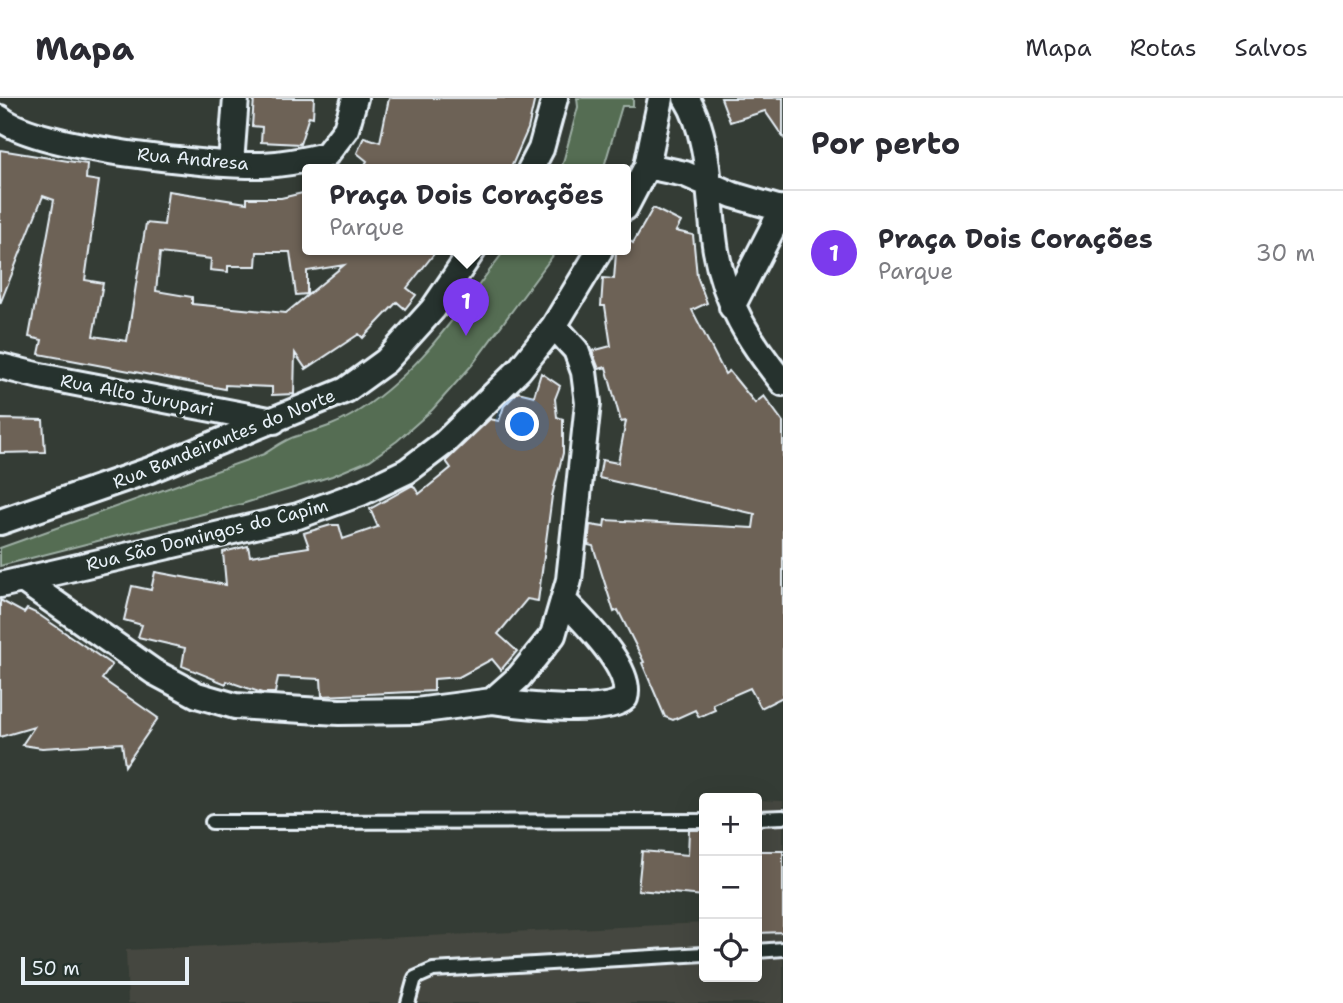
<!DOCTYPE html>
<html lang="pt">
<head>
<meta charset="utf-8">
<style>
  body { margin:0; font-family:"Shantell Sans",sans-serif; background:#f2f2f3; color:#2b2b33 }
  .controls { position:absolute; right:21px; bottom:21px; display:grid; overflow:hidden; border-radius:7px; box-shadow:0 7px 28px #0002 }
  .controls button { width:63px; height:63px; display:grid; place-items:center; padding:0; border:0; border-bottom:2px solid #e1e1e2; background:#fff; color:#2b2b33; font:35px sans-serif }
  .scale { position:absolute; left:21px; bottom:18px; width:168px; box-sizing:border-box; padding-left:7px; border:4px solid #e8f1f8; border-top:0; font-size:19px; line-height:24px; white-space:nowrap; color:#e8f1f8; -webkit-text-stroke:5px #26332d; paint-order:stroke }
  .you { position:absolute; left:523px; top:327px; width:24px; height:24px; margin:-18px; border:5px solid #fff; border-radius:50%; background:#1a73e8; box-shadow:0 0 0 10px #1a73e833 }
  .badge { display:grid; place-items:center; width:46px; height:46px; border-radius:50%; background:#7c3aed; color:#fff; font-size:23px; font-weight:700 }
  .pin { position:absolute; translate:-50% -58px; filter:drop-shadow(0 2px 4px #0008) }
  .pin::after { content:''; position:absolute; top:37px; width:24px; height:21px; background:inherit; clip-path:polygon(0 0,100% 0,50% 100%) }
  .popup { position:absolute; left:302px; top:66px; width:329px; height:91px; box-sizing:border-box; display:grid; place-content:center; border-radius:7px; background:#fff; filter:drop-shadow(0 2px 5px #0005); font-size:23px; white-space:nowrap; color:#7c7c81 }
  .popup b { font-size:26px; color:#2b2b33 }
  .popup::after { content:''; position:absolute; left:50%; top:100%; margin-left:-14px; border:14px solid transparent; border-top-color:#fff }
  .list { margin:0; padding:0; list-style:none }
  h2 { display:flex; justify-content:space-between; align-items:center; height:91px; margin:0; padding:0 28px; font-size:30px }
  h2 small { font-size:23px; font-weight:400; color:#7c7c81 }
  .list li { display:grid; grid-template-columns:46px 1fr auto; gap:21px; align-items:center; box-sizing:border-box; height:126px; padding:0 28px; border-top:2px solid #e1e1e2 }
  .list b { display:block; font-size:26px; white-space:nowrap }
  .list p { margin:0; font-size:23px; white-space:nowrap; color:#7c7c81 }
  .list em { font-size:23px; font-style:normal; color:#7c7c81 }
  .icon { flex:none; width:38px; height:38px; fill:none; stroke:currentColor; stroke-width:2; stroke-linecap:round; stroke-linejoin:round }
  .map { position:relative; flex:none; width:783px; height:905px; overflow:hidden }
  header { display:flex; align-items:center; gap:42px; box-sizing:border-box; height:98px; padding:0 35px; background:#fff; border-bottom:2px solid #e1e1e2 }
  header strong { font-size:33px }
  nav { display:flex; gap:38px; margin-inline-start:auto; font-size:24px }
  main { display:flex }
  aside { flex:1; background:#fff }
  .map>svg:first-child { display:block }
</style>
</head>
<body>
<header>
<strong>Mapa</strong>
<nav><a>Mapa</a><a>Rotas</a><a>Salvos</a></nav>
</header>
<main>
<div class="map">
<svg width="783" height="905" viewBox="0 0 783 905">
  <rect width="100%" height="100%" fill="#343c35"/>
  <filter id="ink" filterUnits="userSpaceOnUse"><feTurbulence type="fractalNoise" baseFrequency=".0143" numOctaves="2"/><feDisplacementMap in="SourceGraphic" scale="14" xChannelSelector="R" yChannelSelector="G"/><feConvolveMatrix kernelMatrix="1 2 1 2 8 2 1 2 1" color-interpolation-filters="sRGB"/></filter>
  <g filter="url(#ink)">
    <path fill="#45473f" d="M 757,702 L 783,703 L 783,905 L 128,905 L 126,852 L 704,825 L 704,879 L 757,879 Z"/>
    <path fill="#546d52" stroke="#9eafa5" stroke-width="2" d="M 577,0 L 633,0 L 633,8 L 622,8 L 603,72 L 561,72 L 578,9 Z
      M 505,152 L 557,152 L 472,267 L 432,312 L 397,343 L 370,362 L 332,378 L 242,406 L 0,468 L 0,450 L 264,356 C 274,350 285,341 297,338 C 316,332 334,328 352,317 C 418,278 459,212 505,152 Z"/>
    <path fill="#6d6257" stroke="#e8f1f8" stroke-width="2" fill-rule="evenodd" d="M 254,0 L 314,0 L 313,19 L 309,18 L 300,46 L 261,44 L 262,29 L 252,28 Z
      M 389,0 L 535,0 L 528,31 L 510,72 L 362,72 L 367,63 L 357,55 L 364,39 L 380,44 Z
      M 721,0 L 783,0 L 783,39 L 765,13 L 730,24 Z
      M 0,52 L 87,66 L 86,81 L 99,83 L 85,182 L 103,185 L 93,238 L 127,243 L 146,125 L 164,127 L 168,93 L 247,105 L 247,100 L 281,100 L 307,94 L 307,152 L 437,152 L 407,190 L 416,197 L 405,211 L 397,204 L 363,240 L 359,236 L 306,271 L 295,255 L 294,296 L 272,297 L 272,289 L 225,287 L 225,291 L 39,256 L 42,242 L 29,239 L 54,102 L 43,98 L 0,206 ZM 257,154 L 290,154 L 296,197 L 307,196 L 307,173 L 344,167 L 286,215 L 192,206 L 192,199 L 156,193 L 160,155 L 211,161 L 210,172 L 228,174 L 228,168 L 256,168 Z
      M 653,110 L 681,124 L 676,133 L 693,137 L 697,178 L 707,205 L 692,212 L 725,276 L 729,273 L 755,305 L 764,298 L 783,324 L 783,599 L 761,610 L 750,590 L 713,606 L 715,612 L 699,619 L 695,612 L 673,622 L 665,619 L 642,565 L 644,564 L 618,512 L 614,514 L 593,448 L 588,447 L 590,427 L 604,429 L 605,422 L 753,430 L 755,416 L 599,380 L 602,362 L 618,365 L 626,323 L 621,324 L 606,269 L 599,271 L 592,253 L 611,248 L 605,208 L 601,208 L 603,180 L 614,181 L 616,155 L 624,155 L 630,143 L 633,145 Z
      M 541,275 L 560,288 L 555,301 L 557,319 L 563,321 L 563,355 L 552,398 L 538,503 L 527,501 L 498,536 L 517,553 L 501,572 L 492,561 L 459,579 L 434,581 L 434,593 L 322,598 L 321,581 L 278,579 L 275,595 L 262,595 L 227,583 L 226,586 L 182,568 L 185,550 L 138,539 L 142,527 L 124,522 L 132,488 L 151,492 L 155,474 L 226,487 L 223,454 L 248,448 L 250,458 L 309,449 L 304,435 L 331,427 L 339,427 L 343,441 L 378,429 L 370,411 L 413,387 L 419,396 L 451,370 L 446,363 L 490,321 L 499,323 L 504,308 L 518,294 L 534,298 Z
      M 0,321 L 43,322 L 45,354 L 0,355 Z
      M 0,502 L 24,515 L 27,511 L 38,516 L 112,567 L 102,581 L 158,620 L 125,668 L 122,645 L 42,650 L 22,647 L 34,629 L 0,639 Z
      M 689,732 L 704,732 L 704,798 L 638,792 L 642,753 L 688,757 Z
      M 757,753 L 783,753 L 783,834 L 757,835 Z"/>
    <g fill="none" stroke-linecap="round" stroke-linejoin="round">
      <defs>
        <path id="lane" d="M 757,720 L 783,719
          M 212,724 L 704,723
          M 757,853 L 783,851
          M 408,905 L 415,880 L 433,872 L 704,856"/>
        <path id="street" d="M 686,0 C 712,40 708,107 716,153 C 725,205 750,244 783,285
          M 0,20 C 38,51 210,68 263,67 C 284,66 305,62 326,57 L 346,31 L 355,0
          M 231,65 L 236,0
          M 647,68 L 685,76 L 733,97 L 781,111
          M 530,72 L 541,51 L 555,0
          M 625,110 L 647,68 L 661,0
          M 732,209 L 783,110
          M 0,268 L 40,278 L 274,323
          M 0,424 L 150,372 L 346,292 L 386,263 L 433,211 L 473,152
          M 24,483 L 154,574 L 197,597 L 235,608 L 339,614 L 416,613 L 492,603 L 519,579 L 553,537 L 569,482 L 588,305 L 584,274 L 576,252 L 554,228
          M 0,487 L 298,418 L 361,395 L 407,373 L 444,345 L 519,272 L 554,228 L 600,152
          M 492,603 C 519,607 607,618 625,600 C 634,571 584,524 565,504"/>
      </defs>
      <use href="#lane" stroke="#e8f1f8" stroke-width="18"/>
      <use href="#street" stroke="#e8f1f8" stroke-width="30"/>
      <use href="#lane" stroke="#26332d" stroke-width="12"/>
      <use href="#street" stroke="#26332d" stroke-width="24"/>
    </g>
  </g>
  <g text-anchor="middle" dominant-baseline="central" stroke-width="7" stroke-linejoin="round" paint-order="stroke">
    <g font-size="18" fill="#e8f1f8" stroke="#26332d">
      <text transform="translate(193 61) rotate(5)">Rua Andresa</text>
      <text transform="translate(137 297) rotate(11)">Rua Alto Jurupari</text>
      <text transform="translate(224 341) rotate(-22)">Rua Bandeirantes do Norte</text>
      <text transform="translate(207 437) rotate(-14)">Rua São Domingos do Capim</text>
    </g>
  </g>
</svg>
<div class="controls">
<button>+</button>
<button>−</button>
<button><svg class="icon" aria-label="locate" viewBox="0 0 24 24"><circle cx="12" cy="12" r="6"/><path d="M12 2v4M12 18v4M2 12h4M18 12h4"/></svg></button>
</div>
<div class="scale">50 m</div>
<div class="you"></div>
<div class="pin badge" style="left:466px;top:238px">1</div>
<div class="popup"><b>Praça Dois Corações</b>Parque</div>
</div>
<aside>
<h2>Por perto<small></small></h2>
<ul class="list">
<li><span class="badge">1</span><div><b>Praça Dois Corações</b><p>Parque</p></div><em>30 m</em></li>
</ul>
</aside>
</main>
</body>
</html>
